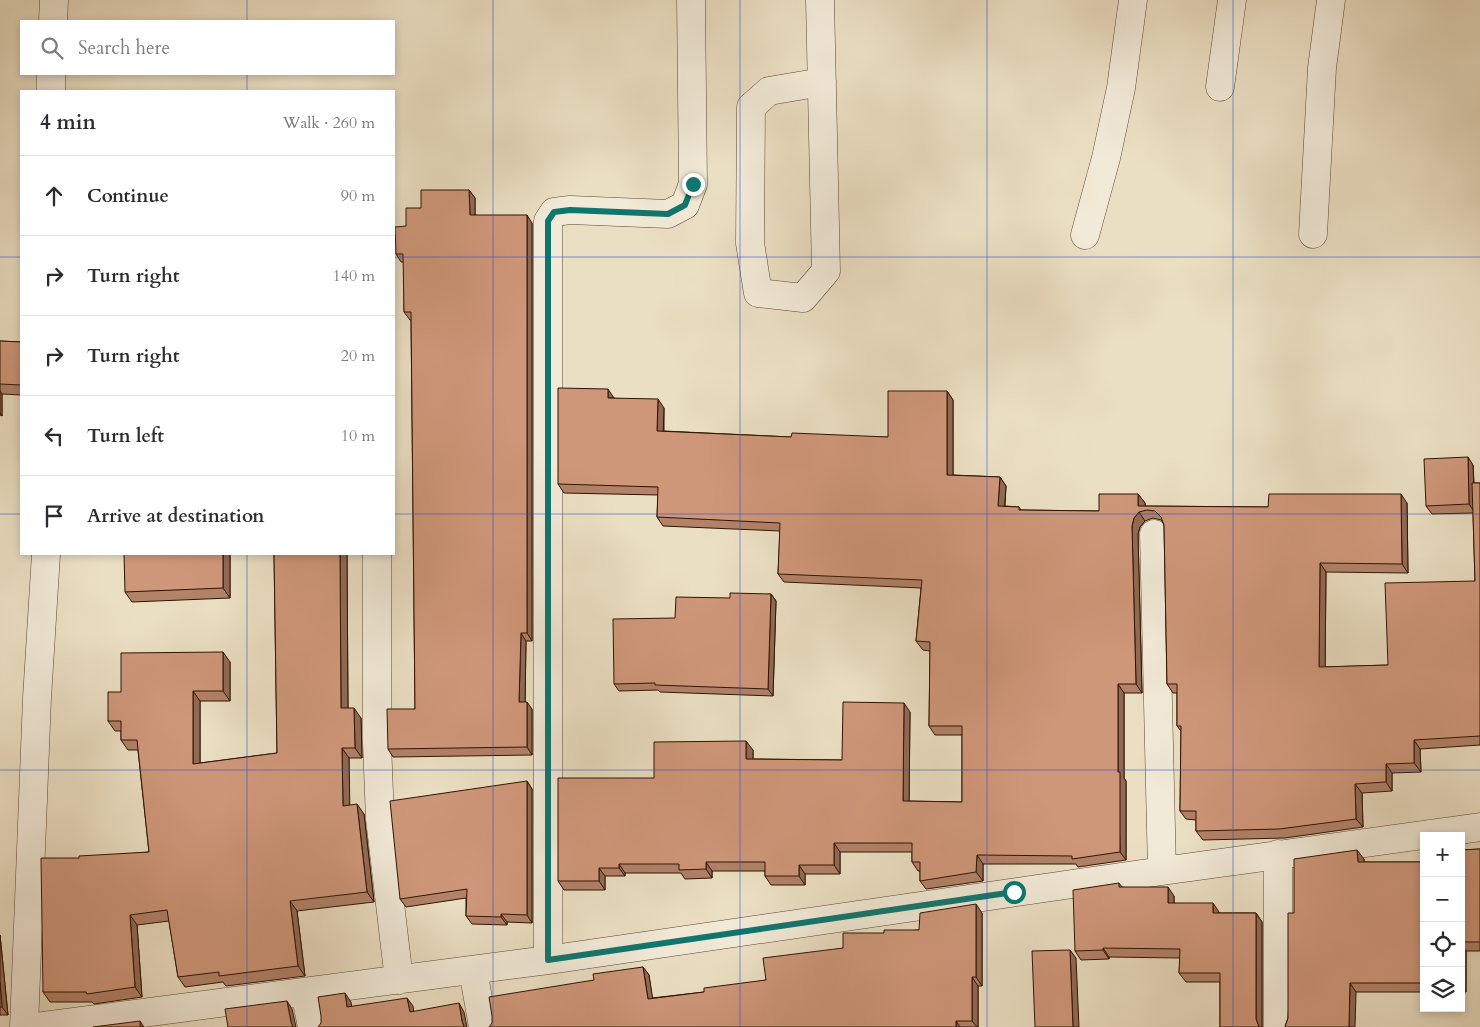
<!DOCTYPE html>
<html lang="en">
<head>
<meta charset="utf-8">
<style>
  body { margin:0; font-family:Cardo,serif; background:#f2f2f3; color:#2b2b33 }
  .controls { position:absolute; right:15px; bottom:15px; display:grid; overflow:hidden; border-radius:0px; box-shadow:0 2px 8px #0003 }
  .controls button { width:45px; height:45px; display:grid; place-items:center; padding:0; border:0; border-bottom:1px solid #e1e1e2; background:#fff; color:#2b2b33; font:25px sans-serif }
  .stop { position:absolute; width:15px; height:15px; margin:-11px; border:4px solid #0f766e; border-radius:50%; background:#fff }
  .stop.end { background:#0f766e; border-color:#fff; box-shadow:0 1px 5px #0008 }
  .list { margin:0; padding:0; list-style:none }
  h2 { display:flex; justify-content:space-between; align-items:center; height:65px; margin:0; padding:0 20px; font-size:21px }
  h2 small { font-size:16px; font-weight:400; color:#7c7c81 }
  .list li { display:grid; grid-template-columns:32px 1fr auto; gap:15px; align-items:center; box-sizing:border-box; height:80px; padding:0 20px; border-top:1px solid #e1e1e2 }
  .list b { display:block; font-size:19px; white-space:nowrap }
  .list em { font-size:16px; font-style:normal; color:#7c7c81 }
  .icon { flex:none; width:28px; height:28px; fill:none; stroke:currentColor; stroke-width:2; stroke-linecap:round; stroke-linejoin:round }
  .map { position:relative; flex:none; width:1480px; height:1027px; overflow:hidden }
  .search { position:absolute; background:#fff; box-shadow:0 2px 8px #0003; left:20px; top:20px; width:375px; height:55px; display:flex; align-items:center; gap:12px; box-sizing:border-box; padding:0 18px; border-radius:0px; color:#7c7c81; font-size:19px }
  .panel { position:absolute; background:#fff; box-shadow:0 2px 8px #0003; left:20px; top:90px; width:375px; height:465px; border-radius:0px }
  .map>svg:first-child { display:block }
</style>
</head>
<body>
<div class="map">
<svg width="1480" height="1027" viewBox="0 0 1480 1027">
  <rect width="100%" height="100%" fill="#ebdfc3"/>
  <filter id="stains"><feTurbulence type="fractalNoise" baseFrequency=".004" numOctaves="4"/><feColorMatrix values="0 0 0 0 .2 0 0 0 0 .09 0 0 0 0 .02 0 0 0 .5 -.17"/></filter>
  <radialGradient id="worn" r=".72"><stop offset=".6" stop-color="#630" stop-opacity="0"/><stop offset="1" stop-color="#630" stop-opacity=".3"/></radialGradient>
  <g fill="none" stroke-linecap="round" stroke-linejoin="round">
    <defs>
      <path id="minor" d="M 820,0 L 826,271 L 803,298 L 758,293 L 750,243 L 751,107 L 769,91 L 822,82
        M 53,21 L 54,0
        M 1220,87 L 1232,0
        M 51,91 L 51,74
        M 1313,234 L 1322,68 L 1331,0
        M 1085,235 L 1106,158 L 1121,88 L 1133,0
        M 1154,534 L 1162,871
        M 377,554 L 377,743 L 380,819 L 399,980
        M 1278,854 L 1278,1027
        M 548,960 L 548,221 L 554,212 L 570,210 L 668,214 L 685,205 L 693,184 L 691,0
        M 473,970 L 483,1027
        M 305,992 L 312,1027
        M 24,1027 L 37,698 L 46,554
        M 36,1027 L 548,960 L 1162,871 L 1480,827"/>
    </defs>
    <use href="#minor" stroke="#5d4631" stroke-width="29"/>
    <use href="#minor" stroke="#f2ead8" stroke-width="28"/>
  </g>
  <path fill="#b28269" stroke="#2e1300" d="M 469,190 L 475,198 L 475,215 L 532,223 L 532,641 L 526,641 L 525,702 L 532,709 L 532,755 L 393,757 L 388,749 L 415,709 L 411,320 L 410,320 L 404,312 L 404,262 L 401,262 L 396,254 L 406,226 L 421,208 Z
    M 0,341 L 21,342 L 21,395 L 2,394 L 2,416 L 0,415 Z
    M 947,391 L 953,400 L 953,475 L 1000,477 L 1006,486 L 1005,506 L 1019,507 L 1021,510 L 1099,511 L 1138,494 L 1145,503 L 1145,506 L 1268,507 L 1407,503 L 1408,573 L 1326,572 L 1325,667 L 1388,665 L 1475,581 L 1473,513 L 1432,514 L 1426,506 L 1473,465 L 1474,483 L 1480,483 L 1480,745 L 1420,749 L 1421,772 L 1392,773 L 1392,791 L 1362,793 L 1363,827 L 1285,838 L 1203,840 L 1196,831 L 1196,820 L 1186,819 L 1180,811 L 1181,731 L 1177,726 L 1177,693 L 1173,693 L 1167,684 L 1164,525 L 1162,521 L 1161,520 L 1153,518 L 1145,521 L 1140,527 L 1138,534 L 1142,693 L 1124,693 L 1124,778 L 1126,781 L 1126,860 L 1078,867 L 1076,864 L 983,864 L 983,881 L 926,889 L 920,881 L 920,871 L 918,871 L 912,862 L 912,852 L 840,852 L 840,874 L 805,874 L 805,885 L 771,885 L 765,876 L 765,871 L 712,871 L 712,878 L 685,879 L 681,873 L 625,873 L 625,876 L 605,876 L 605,890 L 564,890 L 558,881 L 654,778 L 753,750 L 753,759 L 842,760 L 910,712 L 909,801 L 962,802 L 962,735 L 935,735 L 929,726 L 930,651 L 923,650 L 916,641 L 921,588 L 784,582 L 778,574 L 780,531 L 663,526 L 657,517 L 658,495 L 564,493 L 558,484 L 614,398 L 664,408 L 664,431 L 791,437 L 888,437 Z
    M 230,554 L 230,598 L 132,602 L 125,592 Z
    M 274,554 L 347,554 L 348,708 L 361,718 L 362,758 L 349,758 L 349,805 L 364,814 L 374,902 L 297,911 L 305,976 L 226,986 L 223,982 L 185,987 L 178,977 L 169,921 L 137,925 L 142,997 L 94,1004 L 92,1002 L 50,1002 L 43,992 L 79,858 L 149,852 L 138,750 L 128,750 L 121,740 L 121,731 L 115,731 L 108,721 L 121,692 L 230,662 L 230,701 L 200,701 L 200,763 L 277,753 Z
    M 771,594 L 776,601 L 773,696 L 660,692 L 658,690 L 619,691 L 614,684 L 675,618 L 730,598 Z
    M 527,781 L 532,789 L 532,923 L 507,922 L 507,925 L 472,924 L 466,916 L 466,898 L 406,907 L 400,899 Z
    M 1480,849 L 1480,951 L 1466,951 L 1466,992 L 1461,992 L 1461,850 Z
    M 1364,859 L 1364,862 L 1424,862 L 1424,992 L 1356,992 L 1285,1026 L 1288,1018 L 1294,913 Z
    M 1119,883 L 1122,887 L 1174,896 L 1174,903 L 1219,912 L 1219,913 L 1256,913 L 1262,922 L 1262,1027 L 1220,1027 L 1220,982 L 1186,982 L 1179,973 L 1180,958 L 1109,957 L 1109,959 L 1081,960 L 1075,951 Z
    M 982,913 L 982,986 L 978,986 L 978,1027 L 489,1027 L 594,980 L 643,967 L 649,975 L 652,998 L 704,992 L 766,980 L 843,948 L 884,933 L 919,930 Z
    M 0,935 L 8,1015 L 0,1015 Z"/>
  <path fill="#916a55" stroke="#2e1300" d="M 469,190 L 475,198 L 475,223 L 470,215 Z
    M 527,215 L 532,223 L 532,641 L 527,633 Z
    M 608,389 L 614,398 L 608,398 Z
    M 0,391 L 2,394 L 2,416 L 0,413 Z
    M 947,391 L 953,400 L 953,484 L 947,475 Z
    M 658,399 L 664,408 L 663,440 L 657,431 Z
    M 1468,457 L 1473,465 L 1475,513 L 1469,504 Z
    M 1000,477 L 1006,486 L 1004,515 L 998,506 Z
    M 1138,494 L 1145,503 L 1145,511 L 1138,506 Z
    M 1401,494 L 1407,503 L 1408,573 L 1402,564 Z
    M 1139,512 L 1145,521 L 1140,527 L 1138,534 L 1142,693 L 1136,684 L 1132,526 L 1134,518 Z
    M 223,554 L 230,554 L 230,598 L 223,588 Z
    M 340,554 L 347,554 L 348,718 L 341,708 Z
    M 1320,563 L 1326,572 L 1325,676 L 1319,667 Z
    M 771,594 L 776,601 L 773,696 L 768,689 Z
    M 521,633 L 526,641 L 525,709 L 519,702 Z
    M 223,652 L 230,662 L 230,701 L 223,691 Z
    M 1118,684 L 1124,693 L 1124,778 L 1126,781 L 1126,860 L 1120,852 L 1118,772 Z
    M 193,691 L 200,701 L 200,774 L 193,764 Z
    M 527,702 L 532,709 L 532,755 L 527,747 Z
    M 904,703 L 910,712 L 909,810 L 903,801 Z
    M 354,708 L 361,718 L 362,758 L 355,748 Z
    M 1414,740 L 1420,749 L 1421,772 L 1414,763 Z
    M 746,741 L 753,750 L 753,768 L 746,759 Z
    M 342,748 L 349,758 L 350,816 L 343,806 Z
    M 1386,764 L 1392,773 L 1392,791 L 1386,782 Z
    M 527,781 L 532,789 L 532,923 L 527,915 Z
    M 1355,784 L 1362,793 L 1363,827 L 1356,819 Z
    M 357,804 L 364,814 L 374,902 L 367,892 Z
    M 834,843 L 840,852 L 840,874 L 834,865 Z
    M 1357,850 L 1364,859 L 1364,871 L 1358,862 Z
    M 977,855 L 983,864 L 983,881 L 976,872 Z
    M 706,862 L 712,871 L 712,878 L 706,869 Z
    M 619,864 L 625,873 L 625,876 L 619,868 Z
    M 799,865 L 805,874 L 805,885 L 799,876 Z
    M 599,868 L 605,876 L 605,890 L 599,881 Z
    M 1168,887 L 1174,896 L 1174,912 L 1168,903 Z
    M 290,901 L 297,911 L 305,976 L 298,966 Z
    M 1213,903 L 1219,912 L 1219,922 L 1213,913 Z
    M 976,904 L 982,913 L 982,986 L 976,977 Z
    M 1256,913 L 1262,922 L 1262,1027 L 1259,1027 L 1256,1019 Z
    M 501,914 L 507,922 L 507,925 L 501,917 Z
    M 130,915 L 137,925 L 142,997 L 135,987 Z
    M 0,935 L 8,1015 L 2,1007 L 0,982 Z
    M 1461,944 L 1466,951 L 1466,992 L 1461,986 Z
    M 1103,948 L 1109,957 L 1109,959 L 1103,950 Z
    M 1070,950 L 1076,958 L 1079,1027 L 1073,1027 Z
    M 643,967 L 649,975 L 654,1007 L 648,999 Z
    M 972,977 L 978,986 L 978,1027 L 977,1027 L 972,1021 Z
    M 1350,983 L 1356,992 L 1355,1027 L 1349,1027 Z
    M 345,993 L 351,1002 L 353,1016 L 347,1007 Z
    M 407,998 L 413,1006 L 415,1021 L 410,1012 Z
    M 287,1001 L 292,1009 L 296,1027 L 293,1027 L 291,1022 Z
    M 459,1003 L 464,1012 L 467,1027 L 464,1027 L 462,1021 Z
    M 140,1021 L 144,1027 L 140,1027 Z
    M 956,1021 L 960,1027 L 956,1027 Z"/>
  <path fill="#cf977a" stroke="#2e1300" d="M 421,190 L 469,190 L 470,215 L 527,215 L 527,633 L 521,633 L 519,702 L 527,702 L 527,747 L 388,749 L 387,709 L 415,709 L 411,312 L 404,312 L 403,254 L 396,254 L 395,227 L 406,226 L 406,208 L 421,208 Z
    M 0,341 L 21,342 L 21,385 L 0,384 Z
    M 558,388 L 608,389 L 608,398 L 658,399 L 657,431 L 791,437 L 792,433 L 888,437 L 888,391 L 947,391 L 947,475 L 1000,477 L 998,506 L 1019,507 L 1019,510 L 1099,511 L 1099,494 L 1138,494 L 1138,506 L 1268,507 L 1269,494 L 1401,494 L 1402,564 L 1320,563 L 1319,667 L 1388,665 L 1385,583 L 1475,581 L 1472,483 L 1480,483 L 1480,736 L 1414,740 L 1414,763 L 1386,764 L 1386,782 L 1355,784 L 1356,819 L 1279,829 L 1196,831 L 1196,811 L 1180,811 L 1181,726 L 1177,726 L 1177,684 L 1167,684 L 1164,525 L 1161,517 L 1155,511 L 1147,510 L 1139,512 L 1134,518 L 1132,526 L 1136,684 L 1118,684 L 1118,772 L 1120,772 L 1120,852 L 1072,859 L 1072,856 L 977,855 L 976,872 L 920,881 L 920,862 L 912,862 L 912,843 L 834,843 L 834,865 L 799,865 L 799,876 L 765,876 L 765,862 L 706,862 L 706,869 L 679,870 L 679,864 L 619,864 L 619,868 L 599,868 L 599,881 L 558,881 L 558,778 L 654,778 L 654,742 L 746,741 L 746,759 L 842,760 L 843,702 L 904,703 L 903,801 L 962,802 L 962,726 L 929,726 L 930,642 L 916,641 L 922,580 L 778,574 L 780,523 L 657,517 L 658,487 L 558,484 Z
    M 1468,457 L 1469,504 L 1426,506 L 1424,459 Z
    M 124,554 L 223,554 L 223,588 L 125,592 Z
    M 274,554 L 340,554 L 341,708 L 354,708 L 355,748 L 342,748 L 343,806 L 357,804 L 367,892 L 290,901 L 298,966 L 219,976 L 219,972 L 178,977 L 167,910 L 130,915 L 135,987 L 87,994 L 86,992 L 43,992 L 41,858 L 79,858 L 79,856 L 149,852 L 137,740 L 121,740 L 121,721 L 108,721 L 108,692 L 121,692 L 121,653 L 223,652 L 223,691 L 193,691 L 193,764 L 277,753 Z
    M 730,593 L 771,594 L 768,689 L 655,685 L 655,683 L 614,684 L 613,619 L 675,618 L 676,597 L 730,598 Z
    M 527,781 L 527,915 L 501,914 L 501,917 L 466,916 L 467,889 L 400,899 L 390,801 Z
    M 1480,849 L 1480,942 L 1461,942 L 1461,850 Z
    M 1357,850 L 1358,862 L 1424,862 L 1424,983 L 1350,983 L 1349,1027 L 1285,1027 L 1288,1018 L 1288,913 L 1294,913 L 1294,859 Z
    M 1119,883 L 1119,887 L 1168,887 L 1168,903 L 1213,903 L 1213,913 L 1256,913 L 1256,1019 L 1259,1027 L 1220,1027 L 1220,973 L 1179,973 L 1180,949 L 1103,948 L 1103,950 L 1075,951 L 1073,890 Z
    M 976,904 L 976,977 L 972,977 L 972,1021 L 956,1021 L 956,1027 L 489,1027 L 492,1023 L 492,1016 L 489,997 L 594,980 L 593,974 L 643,967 L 648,999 L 704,992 L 704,988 L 766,980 L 763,958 L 843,948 L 843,933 L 884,933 L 884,930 L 919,930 L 920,913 Z
    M 1070,950 L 1073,1027 L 1035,1027 L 1032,951 Z
    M 0,982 L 2,1007 L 0,1007 Z
    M 345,993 L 347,1007 L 407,998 L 410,1012 L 459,1003 L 462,1021 L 464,1027 L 318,1027 L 321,1023 L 321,1016 L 318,997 Z
    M 287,1001 L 291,1022 L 293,1027 L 228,1027 L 225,1009 Z
    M 140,1021 L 140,1027 L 93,1027 Z"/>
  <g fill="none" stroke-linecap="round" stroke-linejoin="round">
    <path stroke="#0f766e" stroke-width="6" d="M 693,184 L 685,205 L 668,214 L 570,210 L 554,212 L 548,221 L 548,960 L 1014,892"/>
  </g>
  <path fill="none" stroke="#1d4ed8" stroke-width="1" stroke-opacity="0.55" d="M 247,0 L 247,21M 493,0 L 493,1027M 740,0 L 740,1027M 987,0 L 987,1027M 1233,0 L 1233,1027M 247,74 L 247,91M 0,257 L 21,257M 394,257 L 1480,257M 0,514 L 21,514M 394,514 L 1480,514M 247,554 L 247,1027M 0,770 L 1480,770"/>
  <rect width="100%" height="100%" filter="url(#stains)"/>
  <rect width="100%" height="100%" fill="url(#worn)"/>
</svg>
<div class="controls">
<button>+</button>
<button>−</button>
<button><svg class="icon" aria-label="locate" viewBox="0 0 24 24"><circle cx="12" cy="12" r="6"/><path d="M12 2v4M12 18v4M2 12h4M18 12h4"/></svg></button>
<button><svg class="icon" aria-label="layers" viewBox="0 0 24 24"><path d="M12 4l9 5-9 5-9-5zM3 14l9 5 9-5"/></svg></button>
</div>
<div class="stop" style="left:1014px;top:892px"></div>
<div class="stop end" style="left:693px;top:184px"></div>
<div class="search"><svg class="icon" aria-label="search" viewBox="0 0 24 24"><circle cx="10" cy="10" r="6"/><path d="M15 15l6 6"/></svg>Search here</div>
<section class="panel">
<h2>4 min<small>Walk · 260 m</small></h2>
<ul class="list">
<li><svg class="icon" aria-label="ahead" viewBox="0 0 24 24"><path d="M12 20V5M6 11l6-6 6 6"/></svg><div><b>Continue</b></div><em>90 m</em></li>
<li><svg class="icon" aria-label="right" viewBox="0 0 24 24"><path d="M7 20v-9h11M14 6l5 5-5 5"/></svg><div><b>Turn right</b></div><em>140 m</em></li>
<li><svg class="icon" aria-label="right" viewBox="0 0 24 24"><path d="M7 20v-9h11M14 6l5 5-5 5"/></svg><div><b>Turn right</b></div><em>20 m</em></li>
<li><svg class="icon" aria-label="left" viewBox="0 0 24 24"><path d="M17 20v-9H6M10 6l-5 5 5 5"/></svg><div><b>Turn left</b></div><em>10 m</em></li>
<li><svg class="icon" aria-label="arrive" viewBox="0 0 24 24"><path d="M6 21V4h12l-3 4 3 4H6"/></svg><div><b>Arrive at destination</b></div></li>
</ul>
</section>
</div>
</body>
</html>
